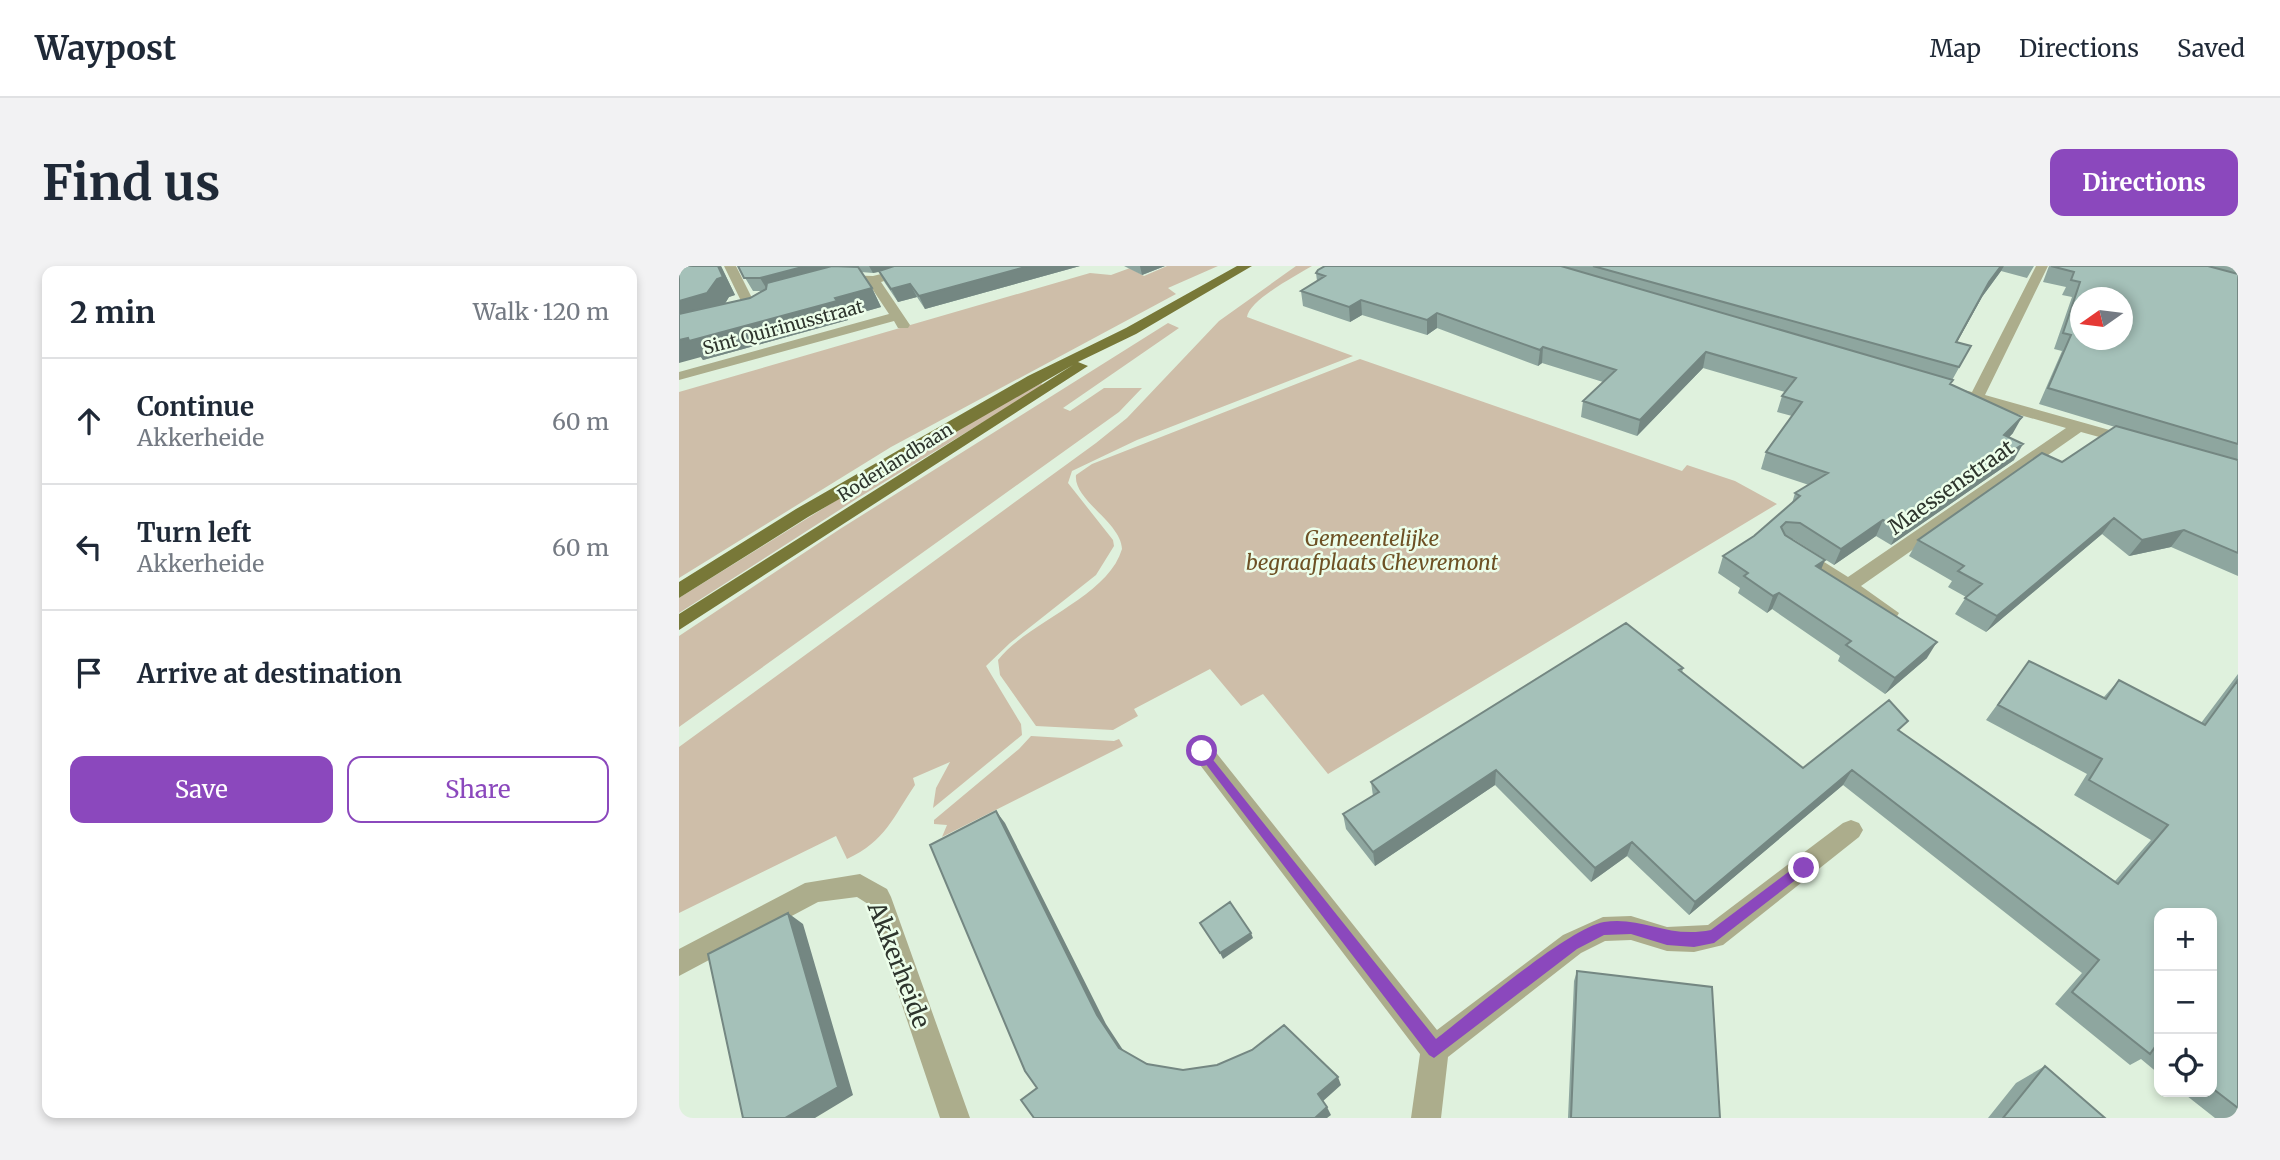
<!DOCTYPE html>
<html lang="en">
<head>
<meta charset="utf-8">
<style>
  body { margin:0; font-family:Merriweather,serif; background:#f2f2f3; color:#1f2937 }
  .controls { position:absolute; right:21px; bottom:21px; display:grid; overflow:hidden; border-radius:14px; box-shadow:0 4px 10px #0003 }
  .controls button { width:63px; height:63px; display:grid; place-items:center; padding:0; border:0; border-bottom:2px solid #e0e1e3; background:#fff; color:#1f2937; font:35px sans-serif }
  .compass { position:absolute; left:1391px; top:21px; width:63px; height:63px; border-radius:50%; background:#fff; box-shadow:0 4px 10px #0003; rotate:256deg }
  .stop { position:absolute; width:21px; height:21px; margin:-16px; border:5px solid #8b48bd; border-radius:50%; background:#fff }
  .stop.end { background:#8b48bd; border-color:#fff; box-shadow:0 2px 7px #0008 }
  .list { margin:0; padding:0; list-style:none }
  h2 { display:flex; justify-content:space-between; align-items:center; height:91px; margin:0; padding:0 28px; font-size:30px }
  h2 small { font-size:23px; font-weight:400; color:#747a83 }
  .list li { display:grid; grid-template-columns:46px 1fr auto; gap:21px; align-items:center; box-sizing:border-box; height:126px; padding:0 28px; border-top:2px solid #e0e1e3 }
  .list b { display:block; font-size:26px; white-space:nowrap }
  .list p { margin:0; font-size:23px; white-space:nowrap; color:#747a83 }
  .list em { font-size:23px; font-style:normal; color:#747a83 }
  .actions { display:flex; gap:14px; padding:21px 28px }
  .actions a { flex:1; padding:16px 0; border:2px solid #8b48bd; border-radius:14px; text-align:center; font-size:24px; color:#8b48bd }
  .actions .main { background:#8b48bd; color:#fff }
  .icon { flex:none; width:38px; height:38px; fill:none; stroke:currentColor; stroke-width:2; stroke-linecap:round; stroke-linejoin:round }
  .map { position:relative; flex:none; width:1559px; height:852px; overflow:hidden; border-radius:14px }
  header { display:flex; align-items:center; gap:42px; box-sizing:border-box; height:98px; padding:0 35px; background:#fff; border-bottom:2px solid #e0e1e3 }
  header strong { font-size:33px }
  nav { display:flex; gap:38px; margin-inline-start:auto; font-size:24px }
  .intro { display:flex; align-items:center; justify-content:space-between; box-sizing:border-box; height:168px; padding:0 42px }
  h1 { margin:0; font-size:49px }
  .button { padding:18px 32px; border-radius:14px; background:#8b48bd; color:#fff; font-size:24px; font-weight:700 }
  main { display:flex; gap:42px; padding:0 42px }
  aside { flex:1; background:#fff; border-radius:14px; box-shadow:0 4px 10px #0003 }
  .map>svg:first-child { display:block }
</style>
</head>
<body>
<header>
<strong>Waypost</strong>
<nav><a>Map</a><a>Directions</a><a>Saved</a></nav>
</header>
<div class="intro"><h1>Find us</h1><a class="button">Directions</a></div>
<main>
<aside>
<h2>2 min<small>Walk · 120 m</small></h2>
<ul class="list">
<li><svg class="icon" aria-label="ahead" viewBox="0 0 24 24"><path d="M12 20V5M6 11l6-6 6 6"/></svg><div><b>Continue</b><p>Akkerheide</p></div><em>60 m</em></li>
<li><svg class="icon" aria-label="left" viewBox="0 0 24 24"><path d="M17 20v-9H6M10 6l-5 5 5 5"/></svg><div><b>Turn left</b><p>Akkerheide</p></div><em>60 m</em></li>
<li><svg class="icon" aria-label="arrive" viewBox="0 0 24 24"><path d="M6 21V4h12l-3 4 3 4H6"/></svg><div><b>Arrive at destination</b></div></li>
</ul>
<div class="actions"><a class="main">Save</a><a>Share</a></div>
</aside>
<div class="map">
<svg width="1559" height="852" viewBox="0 0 1559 852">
  <rect width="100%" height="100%" fill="#dff1dd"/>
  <path fill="#cebea9" d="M 488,0 L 539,0 L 489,22 L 497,28 L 212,181 L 0,312 L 0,126 L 411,7 L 432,9 L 451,2 L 465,10 Z
    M 617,0 L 633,0 C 618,9 570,34 568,51 L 674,90 L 458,174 L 393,205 L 389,217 L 434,274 L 435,280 L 417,309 L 331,377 L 307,400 L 342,458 L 343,469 L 254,542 L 257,522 L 271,496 L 234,512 L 236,519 C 214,551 207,575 168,593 L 157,570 L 0,647 L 0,481 L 417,177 L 448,152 L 540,55 Z
    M 489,57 L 500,62 L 384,142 L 391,145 L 425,122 L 463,122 L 440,146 L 0,461 L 0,370 L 161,263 Z
    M 681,93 L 1003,205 L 1008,199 L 1056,215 L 1098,238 L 649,508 L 584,428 L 562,440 L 531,403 L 455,443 L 459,450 L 434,464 L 357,460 L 321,409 L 319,394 C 350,355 429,331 443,283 C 442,256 394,234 397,209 L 413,198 Z
    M 363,117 L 362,121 L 179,232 L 0,347 L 0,332 L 248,178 Z
    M 352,470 L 435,475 L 440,473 L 444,480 L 263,571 L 268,559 L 255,558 L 255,554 L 340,483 Z"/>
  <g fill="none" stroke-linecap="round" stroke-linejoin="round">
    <path fill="#acad8c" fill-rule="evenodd" d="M 45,0 L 57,0 L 73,32 L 72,35 L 62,35 Z
      M 234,0 L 254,0 L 202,16 L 231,59 L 229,62 L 219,62 L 215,55 L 0,114 L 0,106 L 210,48 L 190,18 L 161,17 L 155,13 L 161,9 L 194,10 Z
      M 1357,0 L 1369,0 L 1306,129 L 1459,172 L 1461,175 L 1453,180 L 1402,166 L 1182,320 L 1220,347 L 1217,352 L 1203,352 L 1111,288 L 1114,284 L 1126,284 L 1169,311 L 1387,162 L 1292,135 L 1274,127 L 1281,123 L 1293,126 Z
      M 523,476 L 531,479 L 758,764 L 884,669 L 924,651 L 952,650 L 988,661 L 1029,659 L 1164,557 L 1172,554 L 1180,557 L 1184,564 L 1180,571 L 1044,679 L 1015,686 L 988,685 L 952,674 L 926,675 L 902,687 L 769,791 L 762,852 L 732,852 L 741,788 L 515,491 L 512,485 L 515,479 Z
      M 181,608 L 208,623 L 212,631 L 291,852 L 261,852 L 189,638 L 178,631 L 139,636 L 0,710 L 0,683 L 126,617 Z"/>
    <path fill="#787838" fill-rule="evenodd" d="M 558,0 L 573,0 L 457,68 L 399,96 L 409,100 L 0,364 L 0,348 L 394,99 L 129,251 L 0,332 L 0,316 L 117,243 L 349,110 L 447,62 Z"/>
  </g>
  <path fill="#8ea69f" d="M 0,0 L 42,0 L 56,29 L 50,31 L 46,37 L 71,32 L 82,25 L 74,25 L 59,0 L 401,0 L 246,43 L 238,31 L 219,36 L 206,17 L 200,6 L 194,7 L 182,6 L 193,22 L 202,41 L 167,51 L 169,54 L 24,94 L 22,91 Z
    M 445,0 L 486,0 L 463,9 Z
    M 646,0 L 1355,0 L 1348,12 L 1322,5 L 1303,31 L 1278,76 L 1292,80 L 1271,118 L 1334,167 L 1330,171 L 1335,194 L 1212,279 L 1197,270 L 1155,299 L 1114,273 L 1112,273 L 1142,303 L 1248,392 L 1206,428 L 1159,395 L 1161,390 L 1093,343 L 1088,347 L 1059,327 L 1061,322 L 1039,307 L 1044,290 L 1075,270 L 1113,237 L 1116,227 L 1130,219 L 1082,203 L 1087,186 L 1113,150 L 1098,146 L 1103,130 L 1106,126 L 1024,102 L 958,170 L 902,151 L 904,135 L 924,116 L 863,97 L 859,100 L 758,62 L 748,69 L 683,49 L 671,56 L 624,40 L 622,25 L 638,15 L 637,7 Z
    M 1370,0 L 1559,0 L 1559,310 L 1492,281 L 1450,290 L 1423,268 L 1307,366 L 1276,348 L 1287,331 L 1269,321 L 1273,315 L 1230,290 L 1239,274 L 1383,196 L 1436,161 L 1360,138 L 1383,85 L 1375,83 L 1393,31 L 1383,29 L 1387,21 L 1364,16 Z
    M 1350,395 L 1424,432 L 1440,414 L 1522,457 L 1559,408 L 1559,852 L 1536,852 L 1503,826 L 1533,826 L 1533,647 L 1480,647 L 1480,808 L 1462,793 L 1451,799 L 1376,738 L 1403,707 L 1164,519 L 1010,649 L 948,590 L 912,616 L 816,519 L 696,600 L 667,563 L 664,548 L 694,530 L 692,516 L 1004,402 L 1003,407 L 1124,502 L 1222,466 L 1436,615 L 1472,574 L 1395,529 L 1408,508 L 1307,454 Z
    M 898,705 L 1041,852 L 889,852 L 895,715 Z
    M 1366,800 L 1426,852 L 1309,852 L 1337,817 Z"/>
  <path fill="#748782" d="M 39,0 L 42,0 L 56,29 L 50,31 L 41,46 L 0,58 L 0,35 Z
    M 127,0 L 162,0 L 89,25 L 81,12 Z
    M 190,0 L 223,0 L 194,7 Z
    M 350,0 L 401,0 L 246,43 L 240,30 Z
    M 461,0 L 486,0 L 463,9 Z
    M 1322,0 L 1325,0 L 1322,5 L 1303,31 L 1270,91 L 1277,76 L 1310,16 Z
    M 231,18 L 238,31 L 219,36 L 212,23 Z
    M 193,22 L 202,41 L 167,51 L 169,54 L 24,94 L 22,91 L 0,97 L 0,74 Z
    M 682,34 L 683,49 L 671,56 L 670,41 Z
    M 758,47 L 758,62 L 748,69 L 748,54 Z
    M 864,81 L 863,97 L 859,100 L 861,84 Z
    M 1027,86 L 1024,102 L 958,170 L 961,154 Z
    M 1343,151 L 1334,167 L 1316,186 L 1325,169 Z
    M 1344,178 L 1335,194 L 1212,279 L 1220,262 Z
    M 1435,252 L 1423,268 L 1307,366 L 1318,350 Z
    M 1204,254 L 1197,270 L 1155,299 L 1162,283 Z
    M 1505,264 L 1492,281 L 1450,290 L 1463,274 Z
    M 1146,294 L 1139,311 L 1137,300 Z
    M 1100,327 L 1093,343 L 1088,347 L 1094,330 Z
    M 1258,376 L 1248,392 L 1206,428 L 1216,412 Z
    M 817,504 L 816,519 L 696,600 L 694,586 Z
    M 1173,504 L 1164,519 L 1010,649 L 1016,636 Z
    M 317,545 L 326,557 L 427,758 L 448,790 L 440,782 L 418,749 Z
    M 953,576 L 948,590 L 912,616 L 916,602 Z
    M 109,647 L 124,658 L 174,829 L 136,852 L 106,852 Z
    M 572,667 L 574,672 L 544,693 L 541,687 Z
    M 659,811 L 662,819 L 643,836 L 639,828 Z
    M 648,841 L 652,849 L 648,852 L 636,852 Z"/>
  <path fill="#a5c1b9" stroke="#748782" stroke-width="2" fill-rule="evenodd" d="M 0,0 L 39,0 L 44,11 L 38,13 L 28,27 L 0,35 Z
    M 59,0 L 127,0 L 81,12 L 65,12 Z
    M 153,0 L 179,1 L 193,22 L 156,32 L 158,35 L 10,75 L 9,72 L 0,74 L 0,48 L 71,32 L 87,23 L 88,17 Z
    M 215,0 L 350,0 L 240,30 L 231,18 L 212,23 L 200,5 Z
    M 646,0 L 882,0 L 1274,114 L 1271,118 L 1343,151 L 1325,169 L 1344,178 L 1220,262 L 1204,254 L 1162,283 L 1121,257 L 1107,256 L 1102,261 L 1106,269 L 1146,294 L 1137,300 L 1258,376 L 1216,412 L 1167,379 L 1172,375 L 1100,327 L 1094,330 L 1065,310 L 1069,307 L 1044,290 L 1075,270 L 1121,230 L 1116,227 L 1149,207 L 1087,186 L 1123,136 L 1103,130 L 1117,112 L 1027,86 L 961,154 L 904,135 L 937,104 L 864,81 L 861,84 L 758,47 L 748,54 L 682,34 L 670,41 L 622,25 L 646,10 L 637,7 L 639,4 Z
    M 914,0 L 1322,0 L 1310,16 L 1277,76 L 1292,80 L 1280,101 Z
    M 1372,0 L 1529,0 L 1559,8 L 1559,178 L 1369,122 L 1392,69 L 1384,67 L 1401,16 L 1392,14 L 1395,6 ZM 1402,32 L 1444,32 L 1444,74 L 1402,74 Z
    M 1437,160 L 1559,194 L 1559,287 L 1505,264 L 1463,274 L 1435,252 L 1318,350 L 1286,332 L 1303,318 L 1279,305 L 1285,300 L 1239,274 L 1363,187 L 1383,196 Z
    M 947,357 L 1004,402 L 1000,404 L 1124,502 L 1210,434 L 1229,455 L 1219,464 L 1439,618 L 1489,559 L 1410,514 L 1423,493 L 1319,439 L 1350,395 L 1427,433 L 1440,414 L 1526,459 L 1559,414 L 1559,842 L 1533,822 L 1533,647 L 1480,647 L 1480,781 L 1478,778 L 1471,788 L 1393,726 L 1420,694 L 1173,504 L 1016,636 L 953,576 L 916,602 L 817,504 L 694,586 L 664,548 L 700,526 L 692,516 Z
    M 317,545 L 418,749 L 440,782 L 468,798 L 504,804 L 538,799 L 573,784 L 605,759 L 659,811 L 639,828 L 648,841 L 636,852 L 355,852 L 342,834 L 358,822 L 346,805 L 251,579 Z
    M 551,636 L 572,667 L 541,687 L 521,657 Z
    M 109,647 L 159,821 L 106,852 L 64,852 L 29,688 Z
    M 898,705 L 1033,721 L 1041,852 L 892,852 Z
    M 1366,800 L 1426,852 L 1324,852 Z"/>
  <path fill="#8b48bd" d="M 523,480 L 757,773 C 791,747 888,663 925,656 C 963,650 989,673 1032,664 L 1120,598 L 1125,596 L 1132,602 L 1035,677 L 1015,681 L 988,679 L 952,668 L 925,669 L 898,683 L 755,792 L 750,789 L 519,488 L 519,481 Z"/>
  <g text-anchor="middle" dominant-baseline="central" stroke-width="5" stroke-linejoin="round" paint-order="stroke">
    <g font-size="18" fill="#2e352d" stroke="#ecfeea">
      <text transform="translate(104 61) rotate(-15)">Sint Quirinusstraat</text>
      <text transform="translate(216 196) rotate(-32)">Roderlandbaan</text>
    </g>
    <g font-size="21" fill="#2e352d" stroke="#ecfeea">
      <text transform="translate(1272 221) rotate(-35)">Maessenstraat</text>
    </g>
    <g font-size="21" font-style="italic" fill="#6d5024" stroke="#ecfeea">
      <text x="693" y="272">Gemeentelijke<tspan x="693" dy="24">begraafplaats Chevremont</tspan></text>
    </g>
    <g font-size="24" fill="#2e352d" stroke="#ecfeea">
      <text transform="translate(220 699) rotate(69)">Akkerheide</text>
    </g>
  </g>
</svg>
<div class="controls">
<button>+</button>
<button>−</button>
<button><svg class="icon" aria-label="locate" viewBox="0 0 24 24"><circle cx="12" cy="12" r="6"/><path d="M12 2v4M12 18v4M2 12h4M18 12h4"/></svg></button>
</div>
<svg class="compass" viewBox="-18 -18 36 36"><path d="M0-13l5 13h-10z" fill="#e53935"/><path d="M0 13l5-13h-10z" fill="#747a83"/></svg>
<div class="stop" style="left:523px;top:485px"></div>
<div class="stop end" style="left:1125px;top:602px"></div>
</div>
</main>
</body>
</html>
